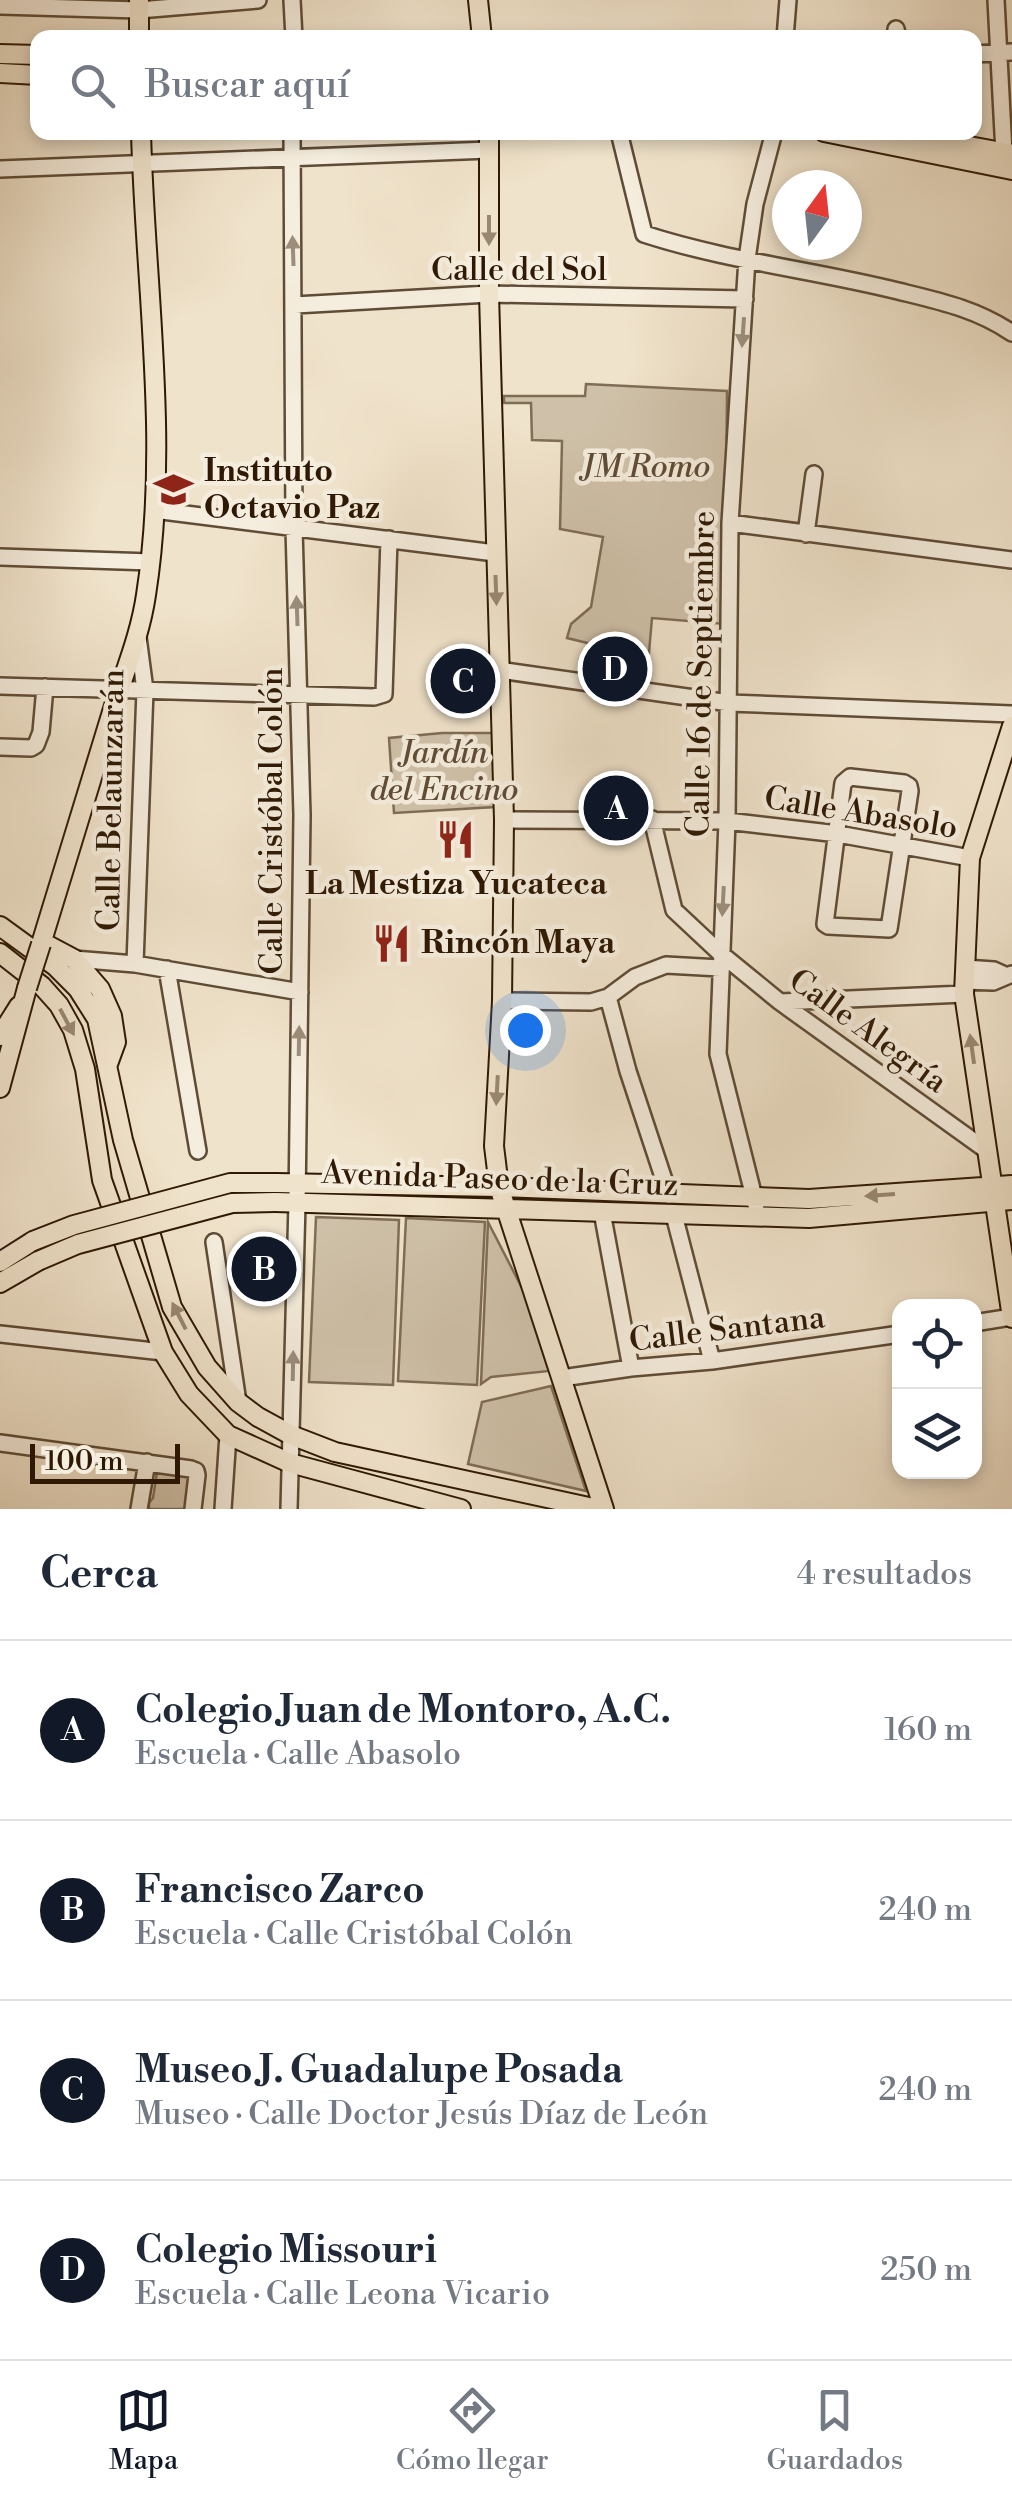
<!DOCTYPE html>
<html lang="es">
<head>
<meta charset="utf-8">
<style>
  body { margin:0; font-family:"Libre Bodoni",serif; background:#f2f2f3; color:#1f2937 }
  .controls { position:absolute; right:30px; bottom:30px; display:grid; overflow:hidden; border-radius:20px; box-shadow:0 5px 15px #0003 }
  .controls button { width:90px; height:90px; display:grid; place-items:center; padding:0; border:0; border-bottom:2px solid #e0e1e3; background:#fff; color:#1f2937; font:50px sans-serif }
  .compass { position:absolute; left:772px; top:170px; width:90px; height:90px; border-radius:50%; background:#fff; box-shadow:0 5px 15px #0003; rotate:15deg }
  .scale { position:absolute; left:30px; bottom:25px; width:150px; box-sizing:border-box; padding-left:10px; border:5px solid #2f1904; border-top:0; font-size:28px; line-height:35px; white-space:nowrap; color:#2f1904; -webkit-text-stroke:8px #f5eddd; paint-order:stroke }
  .you { position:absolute; left:525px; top:1030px; width:35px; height:35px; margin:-25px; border:8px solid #fff; border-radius:50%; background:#1a73e8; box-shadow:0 0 0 15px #1a73e833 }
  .badge { display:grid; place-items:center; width:65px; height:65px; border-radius:50%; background:#111827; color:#fff; font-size:32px; font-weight:700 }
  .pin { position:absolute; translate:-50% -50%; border:5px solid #fff; box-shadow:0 2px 10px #0006 }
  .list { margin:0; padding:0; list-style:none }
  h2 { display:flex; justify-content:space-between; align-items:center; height:130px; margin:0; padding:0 40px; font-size:42px }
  h2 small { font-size:32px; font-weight:400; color:#747a83 }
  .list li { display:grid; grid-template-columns:65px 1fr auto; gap:30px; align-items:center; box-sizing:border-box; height:180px; padding:0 40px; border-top:2px solid #e0e1e3 }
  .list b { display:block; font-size:38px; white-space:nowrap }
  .list p { margin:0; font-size:32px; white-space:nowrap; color:#747a83 }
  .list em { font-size:32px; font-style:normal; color:#747a83 }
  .icon { flex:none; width:55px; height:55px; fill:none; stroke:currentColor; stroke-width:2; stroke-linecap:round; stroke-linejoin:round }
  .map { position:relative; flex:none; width:1012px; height:1509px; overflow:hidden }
  .search { position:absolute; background:#fff; box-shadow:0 5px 15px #0003; left:30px; right:30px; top:30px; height:110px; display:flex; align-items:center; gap:25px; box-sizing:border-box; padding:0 35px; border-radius:20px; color:#747a83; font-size:38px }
  .sheet { height:850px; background:#fff }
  nav { display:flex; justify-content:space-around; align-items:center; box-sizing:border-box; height:140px; border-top:2px solid #e0e1e3; background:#fff; font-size:28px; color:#747a83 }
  nav a { display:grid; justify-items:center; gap:5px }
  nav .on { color:#111827 }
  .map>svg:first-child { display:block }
</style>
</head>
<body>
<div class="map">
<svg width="1012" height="1509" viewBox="0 0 1012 1509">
  <rect width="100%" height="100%" fill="#f0e3cb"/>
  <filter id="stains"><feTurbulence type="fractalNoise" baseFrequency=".002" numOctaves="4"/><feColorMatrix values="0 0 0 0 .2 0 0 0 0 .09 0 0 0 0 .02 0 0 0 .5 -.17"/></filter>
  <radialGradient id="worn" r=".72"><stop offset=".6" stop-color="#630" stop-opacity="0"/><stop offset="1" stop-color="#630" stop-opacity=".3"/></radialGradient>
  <path fill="#cfc1a9" stroke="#7f6d56" stroke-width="2.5" d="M 586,384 L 727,391 L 725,624 L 652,618 L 646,687 L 608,679 L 608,648 L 567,638 L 571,624 L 591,607 L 603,537 L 560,529 L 562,441 L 532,440 L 531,403 L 504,403 L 504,396 L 585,396 Z
    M 442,733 L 493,733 L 495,807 L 394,813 L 389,738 Z
    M 316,1217 L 399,1220 L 393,1385 L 309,1382 Z
    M 406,1218 L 485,1222 L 477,1385 L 398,1381 Z
    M 488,1222 L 523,1290 L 549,1371 L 491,1377 L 481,1384 Z
    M 551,1386 L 586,1491 L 468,1464 L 482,1402 Z
    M 157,1472 L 193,1477 L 189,1509 L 149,1509 L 149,1503 L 153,1498 Z"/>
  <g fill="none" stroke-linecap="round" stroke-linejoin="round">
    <defs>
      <path id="minor" d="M 292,0 L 294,38
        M 996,0 L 1004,153
        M 0,6 L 139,10 L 258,0
        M 896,29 L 898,38
        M 785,38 L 788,0
        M 974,54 L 1012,52
        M 619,132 L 644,234 C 727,261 814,270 898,291 C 939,301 977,309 1012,333
        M 0,169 L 489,150
        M 295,305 L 489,294 L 745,299
        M 154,510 L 495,553
        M 730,523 L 1012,560
        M 806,534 L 814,474
        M 0,557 L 151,562
        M 499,670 L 729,703 L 1012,714
        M 0,686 L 374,697 L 384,694 L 389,539
        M 0,747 L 31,748 L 36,745 L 41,732 L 45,687
        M 850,777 L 904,783 L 909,786 L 910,791 L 889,929 L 828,926 L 825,924 L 843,783 Z
        M 652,819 L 674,910 L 720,953 L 780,1002 L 986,1150
        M 504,820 L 727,821 L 838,834 L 970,858
        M 74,959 L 135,964 L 300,992
        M 135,964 L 145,690 L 138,637
        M 965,968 L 994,970 L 1005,975
        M 167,969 L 198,1151
        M 964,981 L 993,982 L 1012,974
        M 608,997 L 628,1071 L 669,1195
        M 502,1001 L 591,1002 L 608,997 L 635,977 L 666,965 L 720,968
        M 780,1002 L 964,994
        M 756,1205 L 718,1054 L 727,821 L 730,523 L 747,259 L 755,204 L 774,132
        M 602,1212 L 631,1368
        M 674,1215 L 712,1361
        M 214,1242 L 238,1402
        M 974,1323 L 1012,1317
        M 0,1334 L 163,1352
        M 562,1378 L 631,1368 L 712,1361 L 900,1334
        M 0,1443 L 191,1469 L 196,1471 L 197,1475 L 193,1509
        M 139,1509 L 147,1462
        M 223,1509 L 228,1435
        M 289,1509 L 297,1203 L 302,815 L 294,528 L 292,132"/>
      <path id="major" d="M 139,0 L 139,38
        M 478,0 L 482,38
        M 0,54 L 38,55
        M 0,73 L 38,75
        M 489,132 L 489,294 L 504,820 L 502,1001 L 494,1146 L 499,1187 L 604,1509
        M 824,132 L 1012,170
        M 893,132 L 1012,154
        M 1012,726 L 970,858 L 964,994 L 1012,1318
        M 0,926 L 55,966 L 78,989 L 97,1019 L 123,1140 L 172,1307 L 207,1367 L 238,1402 L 258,1417 L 291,1435 L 335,1452 L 598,1509
        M 42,942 L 74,959 L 100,989 L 112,1016 L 116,1042 L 108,1064
        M 41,944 C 64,867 89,789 112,712 C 124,673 140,636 146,595 C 170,441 145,287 141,132
        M 0,953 L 42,986 L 59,1005 L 73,1030 L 85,1069 L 102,1180 L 163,1352 L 189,1394 L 228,1435 L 290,1463 L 461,1509
        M 0,1036 L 19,1006
        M 0,1088 L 27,988
        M 276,1183 L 499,1187 L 809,1199 L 1012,1185
        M 275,1202 L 809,1218 L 1012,1200
        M 0,1262 L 33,1241
        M 0,1283 L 38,1261"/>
    </defs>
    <use href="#minor" stroke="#5f4c36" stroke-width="20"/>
    <use href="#major" stroke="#2f1904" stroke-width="22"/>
    <use href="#minor" stroke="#f5eddd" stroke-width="15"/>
    <use href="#major" stroke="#f0e3cb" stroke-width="18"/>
    <defs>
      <path id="major-bridge" d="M 27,988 L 41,944
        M 33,1241 L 74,1225 L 230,1183 L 276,1183
        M 38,1261 L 78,1244 L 232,1203 L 275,1202"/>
    </defs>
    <use href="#major-bridge" stroke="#2f1904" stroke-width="22" stroke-linecap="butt"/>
    <use href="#major-bridge" stroke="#f0e3cb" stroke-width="18"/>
  </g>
  <defs><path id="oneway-solid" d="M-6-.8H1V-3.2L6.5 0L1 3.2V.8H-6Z" transform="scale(2.5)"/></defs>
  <g fill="#998871">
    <use href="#oneway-solid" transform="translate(489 230) rotate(90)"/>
    <use href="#oneway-solid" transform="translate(496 590) rotate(88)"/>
    <use href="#oneway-solid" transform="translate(67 1022) rotate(62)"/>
    <use href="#oneway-solid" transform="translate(972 1049) rotate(-98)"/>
    <use href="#oneway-solid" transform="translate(497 1090) rotate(93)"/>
    <use href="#oneway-solid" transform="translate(880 1195) rotate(176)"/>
    <use href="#oneway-solid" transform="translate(179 1316) rotate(-117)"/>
  </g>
  <g fill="#9c8e7b">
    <use href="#oneway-solid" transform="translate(293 251) rotate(-92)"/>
    <use href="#oneway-solid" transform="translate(743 332) rotate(94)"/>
    <use href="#oneway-solid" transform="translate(297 611) rotate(-92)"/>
    <use href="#oneway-solid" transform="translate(723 901) rotate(93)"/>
    <use href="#oneway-solid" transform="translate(299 1041) rotate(-89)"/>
    <use href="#oneway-solid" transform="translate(293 1366) rotate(-89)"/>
  </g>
  <defs>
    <symbol id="university-bare" viewBox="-9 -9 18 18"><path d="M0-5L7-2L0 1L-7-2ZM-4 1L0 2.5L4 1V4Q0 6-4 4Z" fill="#8f2418" stroke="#f5eddd" stroke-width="2.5" paint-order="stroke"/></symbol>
    <symbol id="restaurant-bare" viewBox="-9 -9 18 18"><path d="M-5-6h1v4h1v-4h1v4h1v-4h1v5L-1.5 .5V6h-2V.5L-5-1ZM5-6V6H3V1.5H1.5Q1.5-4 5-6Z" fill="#8f2418" stroke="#f5eddd" stroke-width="2.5" paint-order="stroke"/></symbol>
  </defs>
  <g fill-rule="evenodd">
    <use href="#university-bare" x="146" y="462" width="55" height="55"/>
    <use href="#restaurant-bare" x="428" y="812" width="55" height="55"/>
    <use href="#restaurant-bare" x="364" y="916" width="55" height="55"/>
  </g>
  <g text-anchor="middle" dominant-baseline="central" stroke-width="9" stroke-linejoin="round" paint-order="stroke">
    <g font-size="32" fill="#2f1904" stroke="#f5eddd">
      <text x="519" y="270">Calle del Sol</text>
      <text transform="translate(701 674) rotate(-89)">Calle 16 de Septiembre</text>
      <text transform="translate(111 800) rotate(-89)">Calle Belaunzarán</text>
      <text transform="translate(861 813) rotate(9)">Calle Abasolo</text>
      <text transform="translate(272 821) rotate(-90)">Calle Cristóbal Colón</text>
      <text transform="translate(868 1031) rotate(36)">Calle Alegría</text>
      <text transform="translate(500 1179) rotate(2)">Avenida Paseo de la Cruz</text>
      <text transform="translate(727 1329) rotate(-7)">Calle Santana</text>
    </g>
    <g font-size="32" font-style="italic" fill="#5f4b36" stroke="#f5eddd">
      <text x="646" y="467">JM Romo</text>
      <text x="444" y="753">Jardín<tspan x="444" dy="37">del Encino</tspan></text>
    </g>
    <g font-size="32" font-weight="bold" fill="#2f1904" stroke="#f5eddd" text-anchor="start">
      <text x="204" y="471">Instituto<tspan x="204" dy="37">Octavio Paz</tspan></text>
      <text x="456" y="884" text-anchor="middle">La Mestiza Yucateca</text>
      <text x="421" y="943">Rincón Maya</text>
    </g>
  </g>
  <rect width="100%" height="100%" filter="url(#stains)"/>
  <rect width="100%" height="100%" fill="url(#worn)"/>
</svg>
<div class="controls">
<button><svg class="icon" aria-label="locate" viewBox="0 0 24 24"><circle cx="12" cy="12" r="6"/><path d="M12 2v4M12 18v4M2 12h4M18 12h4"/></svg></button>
<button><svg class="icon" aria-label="layers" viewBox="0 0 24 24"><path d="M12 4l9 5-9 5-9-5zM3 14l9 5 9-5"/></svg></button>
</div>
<svg class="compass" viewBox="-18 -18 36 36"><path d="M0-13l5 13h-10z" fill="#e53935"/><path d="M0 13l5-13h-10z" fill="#747a83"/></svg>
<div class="scale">100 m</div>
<div class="you"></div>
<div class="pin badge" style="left:616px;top:808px">A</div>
<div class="pin badge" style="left:264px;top:1269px">B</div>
<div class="pin badge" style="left:463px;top:681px">C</div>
<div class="pin badge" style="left:615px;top:669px">D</div>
<div class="search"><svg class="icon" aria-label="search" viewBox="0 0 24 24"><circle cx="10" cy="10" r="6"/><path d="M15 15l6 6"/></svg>Buscar aquí</div>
</div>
<section class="sheet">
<h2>Cerca<small>4 resultados</small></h2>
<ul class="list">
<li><span class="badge">A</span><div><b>Colegio Juan de Montoro, A.C.</b><p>Escuela · Calle Abasolo</p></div><em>160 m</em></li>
<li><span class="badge">B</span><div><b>Francisco Zarco</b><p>Escuela · Calle Cristóbal Colón</p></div><em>240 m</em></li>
<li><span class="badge">C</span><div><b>Museo J. Guadalupe Posada</b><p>Museo · Calle Doctor Jesús Díaz de León</p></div><em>240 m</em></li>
<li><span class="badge">D</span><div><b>Colegio Missouri</b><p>Escuela · Calle Leona Vicario</p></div><em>250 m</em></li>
</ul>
</section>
<nav>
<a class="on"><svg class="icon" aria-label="map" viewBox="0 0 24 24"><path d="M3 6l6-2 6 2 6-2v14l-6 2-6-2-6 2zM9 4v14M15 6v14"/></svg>Mapa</a>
<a><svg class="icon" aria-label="directions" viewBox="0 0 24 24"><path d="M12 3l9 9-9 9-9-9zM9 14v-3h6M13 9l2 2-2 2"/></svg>Cómo llegar</a>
<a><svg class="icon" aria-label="saved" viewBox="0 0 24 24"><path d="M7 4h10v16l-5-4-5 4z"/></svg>Guardados</a>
</nav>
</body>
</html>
